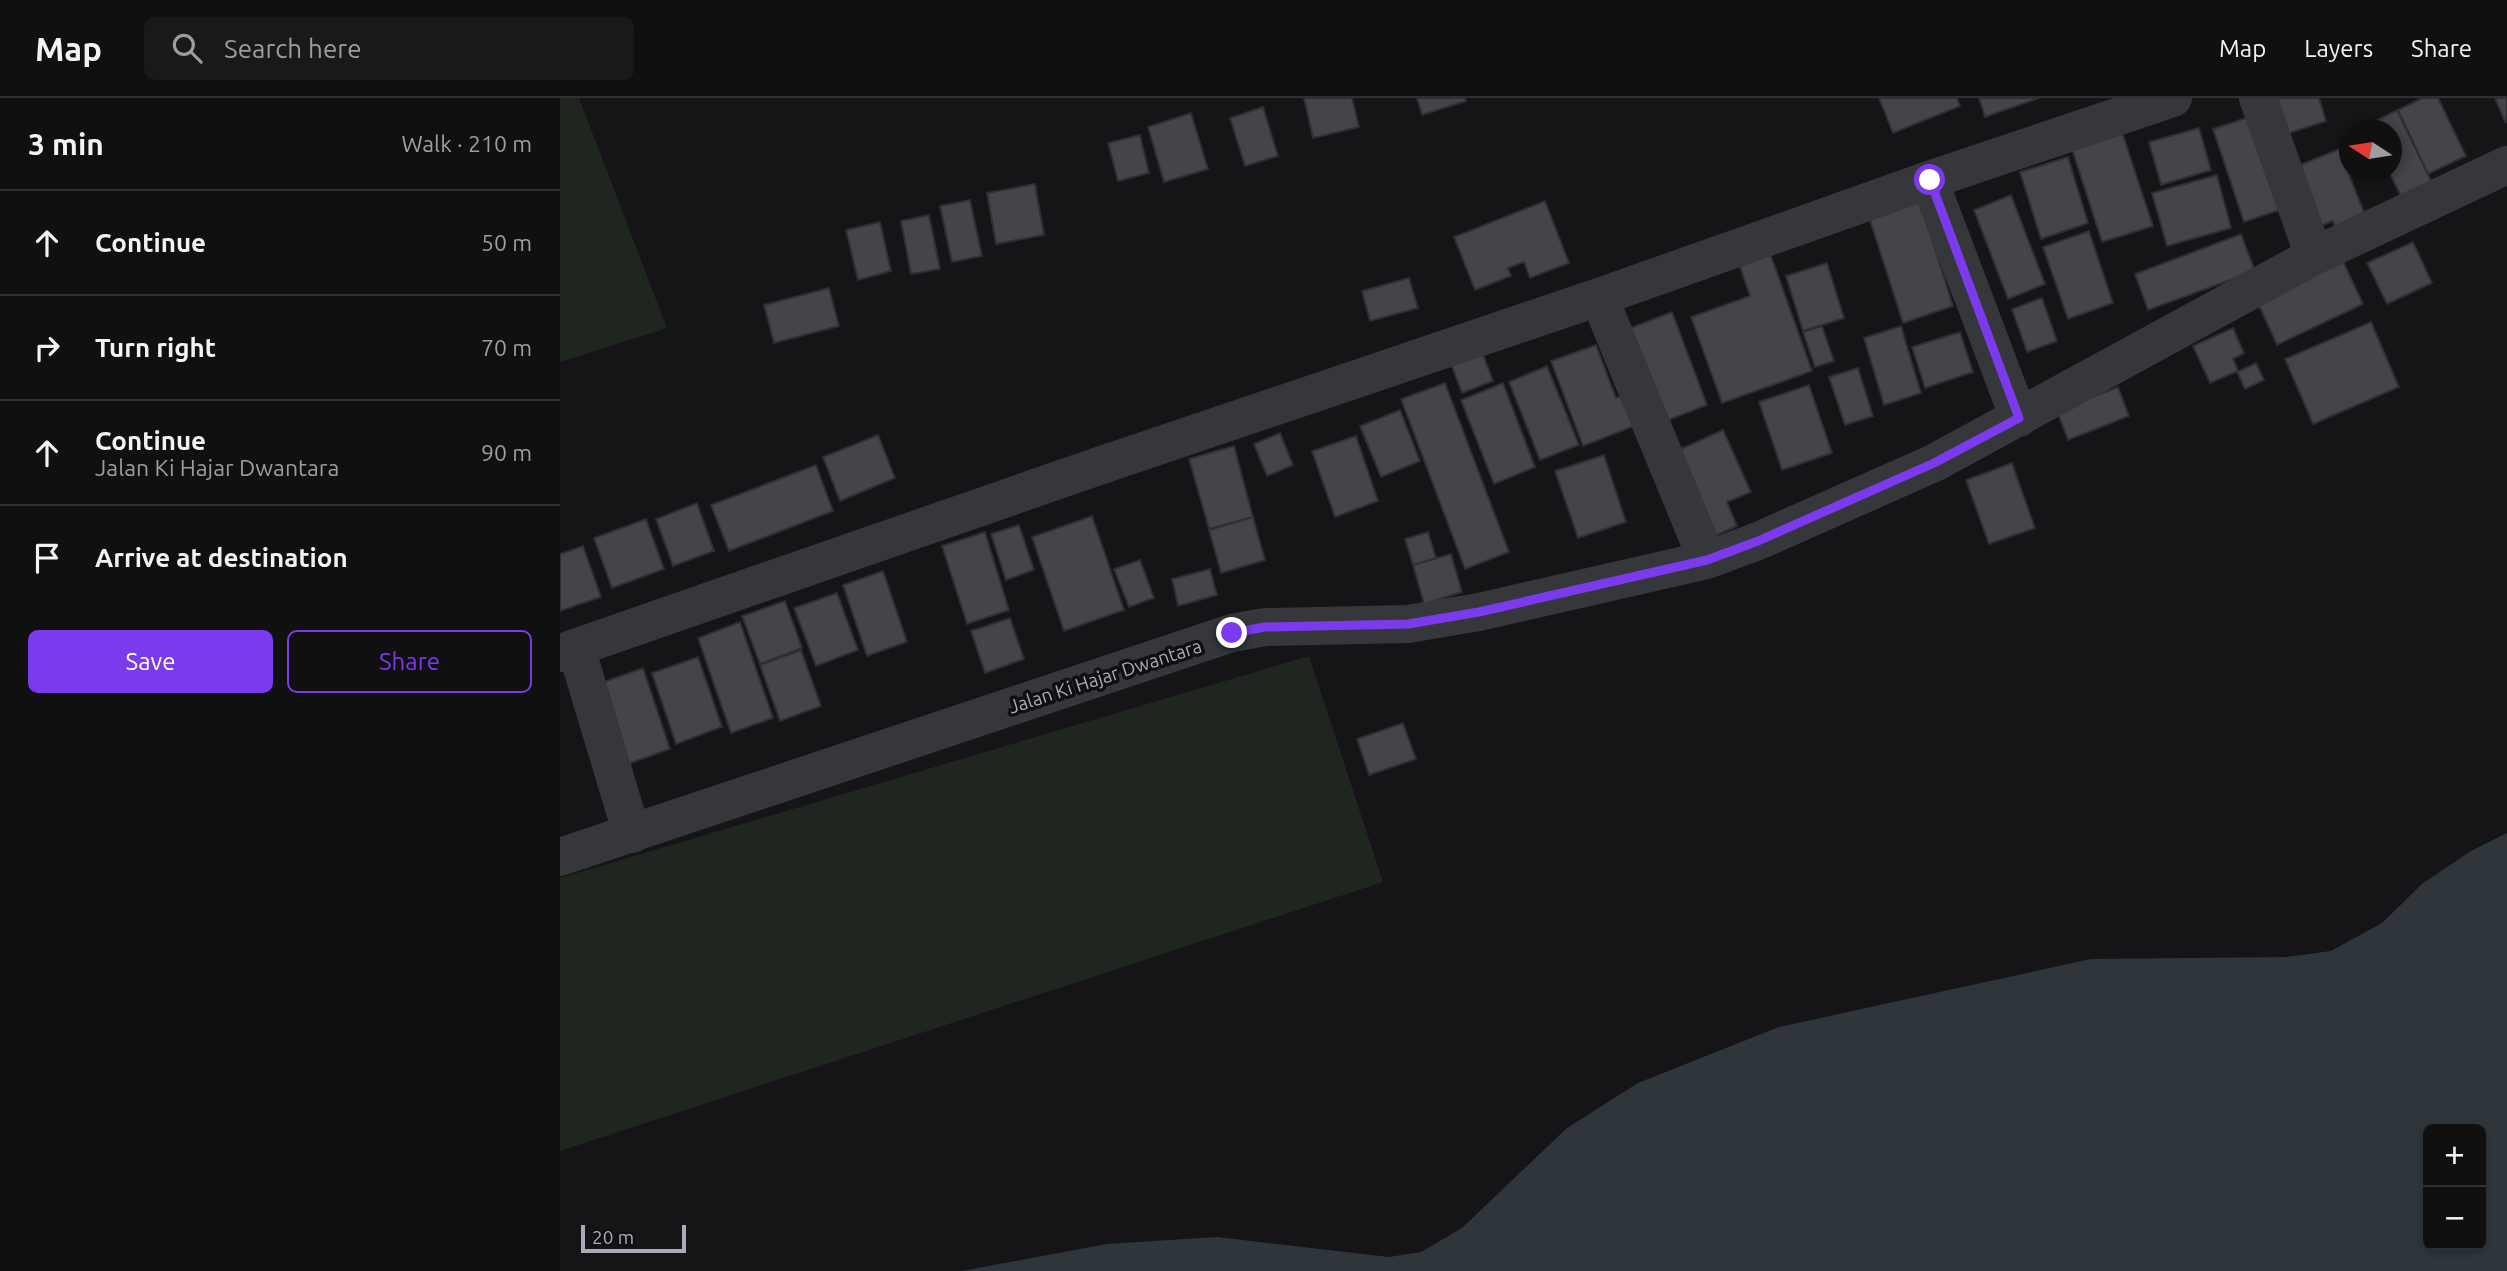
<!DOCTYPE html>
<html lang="en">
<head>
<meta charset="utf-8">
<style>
  body { margin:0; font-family:Ubuntu,sans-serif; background:#19191a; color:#f1f3f6 }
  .controls { position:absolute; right:21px; bottom:21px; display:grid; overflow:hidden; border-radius:10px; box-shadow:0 4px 10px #0003 }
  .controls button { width:63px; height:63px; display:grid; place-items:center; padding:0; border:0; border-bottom:2px solid #303031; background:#101011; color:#f1f3f6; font:35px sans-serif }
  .compass { position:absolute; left:1779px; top:21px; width:63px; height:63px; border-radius:50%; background:#101011; box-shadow:0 4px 10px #0003; rotate:282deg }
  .scale { position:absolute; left:21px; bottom:18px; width:105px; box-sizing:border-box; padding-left:7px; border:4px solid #a7acb6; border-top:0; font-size:19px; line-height:24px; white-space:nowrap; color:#a7acb6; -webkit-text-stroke:5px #101012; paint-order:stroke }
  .stop { position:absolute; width:21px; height:21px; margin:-16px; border:5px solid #7c3aed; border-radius:50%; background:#fff }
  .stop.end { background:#7c3aed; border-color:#fff; box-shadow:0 2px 7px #0008 }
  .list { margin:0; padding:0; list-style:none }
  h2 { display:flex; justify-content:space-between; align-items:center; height:91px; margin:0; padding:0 28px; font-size:30px }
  h2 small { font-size:23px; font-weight:400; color:#9c9d9f }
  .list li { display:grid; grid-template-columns:46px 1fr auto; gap:21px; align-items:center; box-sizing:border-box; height:105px; padding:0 28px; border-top:2px solid #303031 }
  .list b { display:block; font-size:26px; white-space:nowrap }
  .list p { margin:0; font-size:23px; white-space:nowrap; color:#9c9d9f }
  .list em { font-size:23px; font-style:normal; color:#9c9d9f }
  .actions { display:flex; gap:14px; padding:21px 28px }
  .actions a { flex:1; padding:16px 0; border:2px solid #7c3aed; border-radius:10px; text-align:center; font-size:24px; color:#7c3aed }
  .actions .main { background:#7c3aed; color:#fff }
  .icon { flex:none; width:38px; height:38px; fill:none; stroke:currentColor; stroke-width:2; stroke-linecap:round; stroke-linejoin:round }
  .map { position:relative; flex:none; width:1947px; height:1173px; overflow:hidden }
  header { display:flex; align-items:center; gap:42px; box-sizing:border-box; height:98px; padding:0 35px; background:#101011; border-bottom:2px solid #303031 }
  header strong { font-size:33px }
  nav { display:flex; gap:38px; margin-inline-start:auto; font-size:24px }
  .search { width:490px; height:63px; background:#19191a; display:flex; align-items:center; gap:18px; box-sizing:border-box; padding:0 24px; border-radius:10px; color:#9c9d9f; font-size:26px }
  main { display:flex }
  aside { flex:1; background:#101011 }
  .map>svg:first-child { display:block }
</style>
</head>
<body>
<header>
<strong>Map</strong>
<div class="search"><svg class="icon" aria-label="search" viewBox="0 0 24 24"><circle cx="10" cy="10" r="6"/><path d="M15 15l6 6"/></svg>Search here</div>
<nav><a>Map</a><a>Layers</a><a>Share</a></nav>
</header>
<main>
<aside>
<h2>3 min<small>Walk · 210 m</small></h2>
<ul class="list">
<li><svg class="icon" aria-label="ahead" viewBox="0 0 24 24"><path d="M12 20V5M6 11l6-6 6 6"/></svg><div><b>Continue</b></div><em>50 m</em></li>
<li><svg class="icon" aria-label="right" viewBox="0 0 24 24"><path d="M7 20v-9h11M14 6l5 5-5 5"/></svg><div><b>Turn right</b></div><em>70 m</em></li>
<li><svg class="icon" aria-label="ahead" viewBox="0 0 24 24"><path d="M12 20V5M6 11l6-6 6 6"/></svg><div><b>Continue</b><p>Jalan Ki Hajar Dwantara</p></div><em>90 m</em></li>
<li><svg class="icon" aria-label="arrive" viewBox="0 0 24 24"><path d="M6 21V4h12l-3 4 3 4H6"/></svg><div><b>Arrive at destination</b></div></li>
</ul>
<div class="actions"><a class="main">Save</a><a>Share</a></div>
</aside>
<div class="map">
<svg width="1947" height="1173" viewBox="0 0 1947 1173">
  <rect width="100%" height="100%" fill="#151517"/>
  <path fill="#1f2620" d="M 0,0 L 19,0 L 107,230 L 0,264 Z
    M 749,558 L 823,784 L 0,1053 L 0,780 Z"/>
  <path fill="#2e363c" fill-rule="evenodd" d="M 1947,735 L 1947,1173 L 402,1173 L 547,1146 L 657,1139 L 829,1159 L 861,1154 L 902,1130 L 1007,1030 L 1078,985 L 1219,929 L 1531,861 L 1726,859 L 1771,853 L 1822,825 L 1862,786 L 1911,753 ZM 1868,1031 L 1921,1031 L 1921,1147 L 1868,1147 Z"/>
  <path fill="#44454a" stroke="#2f2f33" stroke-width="2" d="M 744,0 L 792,0 L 799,29 L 753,40 Z
    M 857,0 L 905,0 L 906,3 L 862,17 Z
    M 1319,0 L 1397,0 L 1400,8 L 1333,35 Z
    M 1419,0 L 1479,0 L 1425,19 Z
    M 1708,0 L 1759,0 L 1766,23 L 1720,38 Z
    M 1862,0 L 1878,0 L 1906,58 L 1868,76 L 1838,12 Z
    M 1935,0 L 1947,0 L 1947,24 L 1945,24 Z
    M 703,9 L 718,58 L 685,68 L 670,20 Z
    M 1837,12 L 1872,85 L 1842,100 L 1829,74 L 1832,74 L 1832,32 L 1809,32 L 1807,27 Z
    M 631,15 L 648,71 L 604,84 L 588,29 Z
    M 1698,16 L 1728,109 L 1684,124 L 1653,31 Z
    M 1639,30 L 1651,72 L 1601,87 L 1589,44 Z
    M 1561,31 L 1593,128 L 1542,144 L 1511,48 Z
    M 580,37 L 589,75 L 558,83 L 548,45 Z
    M 1779,51 L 1807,122 L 1777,134 L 1773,123 L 1751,131 L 1728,72 Z
    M 1508,59 L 1528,125 L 1481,141 L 1460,74 Z
    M 1657,77 L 1671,130 L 1607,148 L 1592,95 Z
    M 475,86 L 484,137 L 436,146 L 427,95 Z
    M 1451,97 L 1485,186 L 1448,201 L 1414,112 Z
    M 1359,99 L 1393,208 L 1343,225 L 1308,116 Z
    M 410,102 L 422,158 L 392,164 L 380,108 Z
    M 985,103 L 1009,165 L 970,180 L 964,164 L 948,170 L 951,178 L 915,192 L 894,139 Z
    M 369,117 L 380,171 L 351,176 L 341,123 Z
    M 320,124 L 331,173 L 298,182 L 286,132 Z
    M 1529,133 L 1553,205 L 1508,221 L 1483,149 Z
    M 1681,136 L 1695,173 L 1588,212 L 1575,176 Z
    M 1853,144 L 1872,185 L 1827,206 L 1807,165 Z
    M 1210,155 L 1252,273 L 1162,305 L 1131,219 L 1190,198 L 1179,166 Z
    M 1782,161 L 1803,206 L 1717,247 L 1696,201 Z
    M 1267,165 L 1284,220 L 1243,233 L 1226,178 Z
    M 849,180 L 858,210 L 810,223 L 802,193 Z
    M 269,190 L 279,228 L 214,245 L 204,207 Z
    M 1482,200 L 1497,243 L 1467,254 L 1452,211 Z
    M 1112,214 L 1147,307 L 1101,325 L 1065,232 Z
    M 1811,224 L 1839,289 L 1753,326 L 1725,261 Z
    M 1262,228 L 1274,263 L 1255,269 L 1243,234 Z
    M 1341,228 L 1361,295 L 1324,307 L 1304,240 Z
    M 1673,230 L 1684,255 L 1673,261 L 1678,273 L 1650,285 L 1633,248 Z
    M 1400,234 L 1413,274 L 1365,290 L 1352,249 Z
    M 1036,247 L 1056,300 L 1066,296 L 1077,327 L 1023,348 L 991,263 Z
    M 922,254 L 933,283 L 902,295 L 891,266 Z
    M 1696,265 L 1704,282 L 1685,291 L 1677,274 Z
    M 987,268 L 1019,347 L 980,362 L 949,284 Z
    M 1298,270 L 1313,318 L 1285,327 L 1269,279 Z
    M 885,285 L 949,454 L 905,471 L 841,301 Z
    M 943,285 L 975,369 L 934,386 L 901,302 Z
    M 1249,287 L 1272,355 L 1222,372 L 1199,304 Z
    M 1558,289 L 1569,318 L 1508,342 L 1497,313 Z
    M 840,312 L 860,363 L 821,379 L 800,328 Z
    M 1163,332 L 1191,394 L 1167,404 L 1177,428 L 1152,439 L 1114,354 Z
    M 720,335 L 733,367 L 707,378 L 694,346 Z
    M 318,337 L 335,380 L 280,403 L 263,359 Z
    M 796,338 L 818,403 L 775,419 L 752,353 Z
    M 674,348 L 693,419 L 649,431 L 629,361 Z
    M 1044,357 L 1066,424 L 1018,440 L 995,373 Z
    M 1452,365 L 1475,430 L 1429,446 L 1406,382 Z
    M 256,367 L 273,413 L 169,453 L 151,407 Z
    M 137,405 L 154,453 L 113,468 L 96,421 Z
    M 532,418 L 564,512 L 504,533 L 472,439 Z
    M 693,419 L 705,462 L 661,475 L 649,432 Z
    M 86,421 L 104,471 L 52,490 L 34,440 Z
    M 459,427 L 474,472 L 446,482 L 431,436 Z
    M 425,434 L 449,512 L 407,526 L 382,448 Z
    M 868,434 L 876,460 L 853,467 L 845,441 Z
    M 23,448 L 41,499 L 0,513 L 0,456 Z
    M 891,456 L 902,494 L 864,506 L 853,467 Z
    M 580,462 L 594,500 L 569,509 L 554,471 Z
    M 650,471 L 657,497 L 618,508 L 612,481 Z
    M 323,473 L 347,544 L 307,558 L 283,487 Z
    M 277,495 L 298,552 L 256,568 L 234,510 Z
    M 225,503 L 242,550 L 200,566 L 182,518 Z
    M 450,520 L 464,561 L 425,575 L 411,533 Z
    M 180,524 L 213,620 L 171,635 L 138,540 Z
    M 241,552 L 261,608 L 220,623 L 200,567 Z
    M 138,559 L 162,629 L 116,646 L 92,575 Z
    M 83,570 L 110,651 L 68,666 L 41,585 Z
    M 843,625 L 856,661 L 809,677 L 797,641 Z"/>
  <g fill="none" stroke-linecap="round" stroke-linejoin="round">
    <path stroke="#36373b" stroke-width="38" d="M 1698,0 L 1754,158
      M 1369,82 L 1459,320
      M 1039,199 L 1147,462
      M 16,550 L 72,736
      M 0,555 L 533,370 L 1039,199 L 1369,82 L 1613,0
      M 0,759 L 672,535 L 705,529 L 848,526 L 919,514 L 1147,462 L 1198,443 L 1374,365 L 1754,158 L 1947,67"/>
  </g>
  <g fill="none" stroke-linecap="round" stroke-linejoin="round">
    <path stroke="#7c3aed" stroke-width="9" d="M 672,535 L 705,529 L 848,526 L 919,514 L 1147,462 L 1198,443 L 1374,365 L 1459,320 L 1370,82"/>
  </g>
  <g text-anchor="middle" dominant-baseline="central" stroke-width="7" stroke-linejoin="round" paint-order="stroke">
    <g font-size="19" fill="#a7acb6" stroke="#101012">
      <text transform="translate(545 578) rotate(-18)">Jalan Ki Hajar Dwantara</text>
    </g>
  </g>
</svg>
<div class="controls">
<button>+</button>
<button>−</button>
</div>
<svg class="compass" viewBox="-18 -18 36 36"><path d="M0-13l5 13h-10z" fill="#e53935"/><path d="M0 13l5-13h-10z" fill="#9c9d9f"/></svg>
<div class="scale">20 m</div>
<div class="stop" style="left:1370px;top:82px"></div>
<div class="stop end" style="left:672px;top:535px"></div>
</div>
</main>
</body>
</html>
